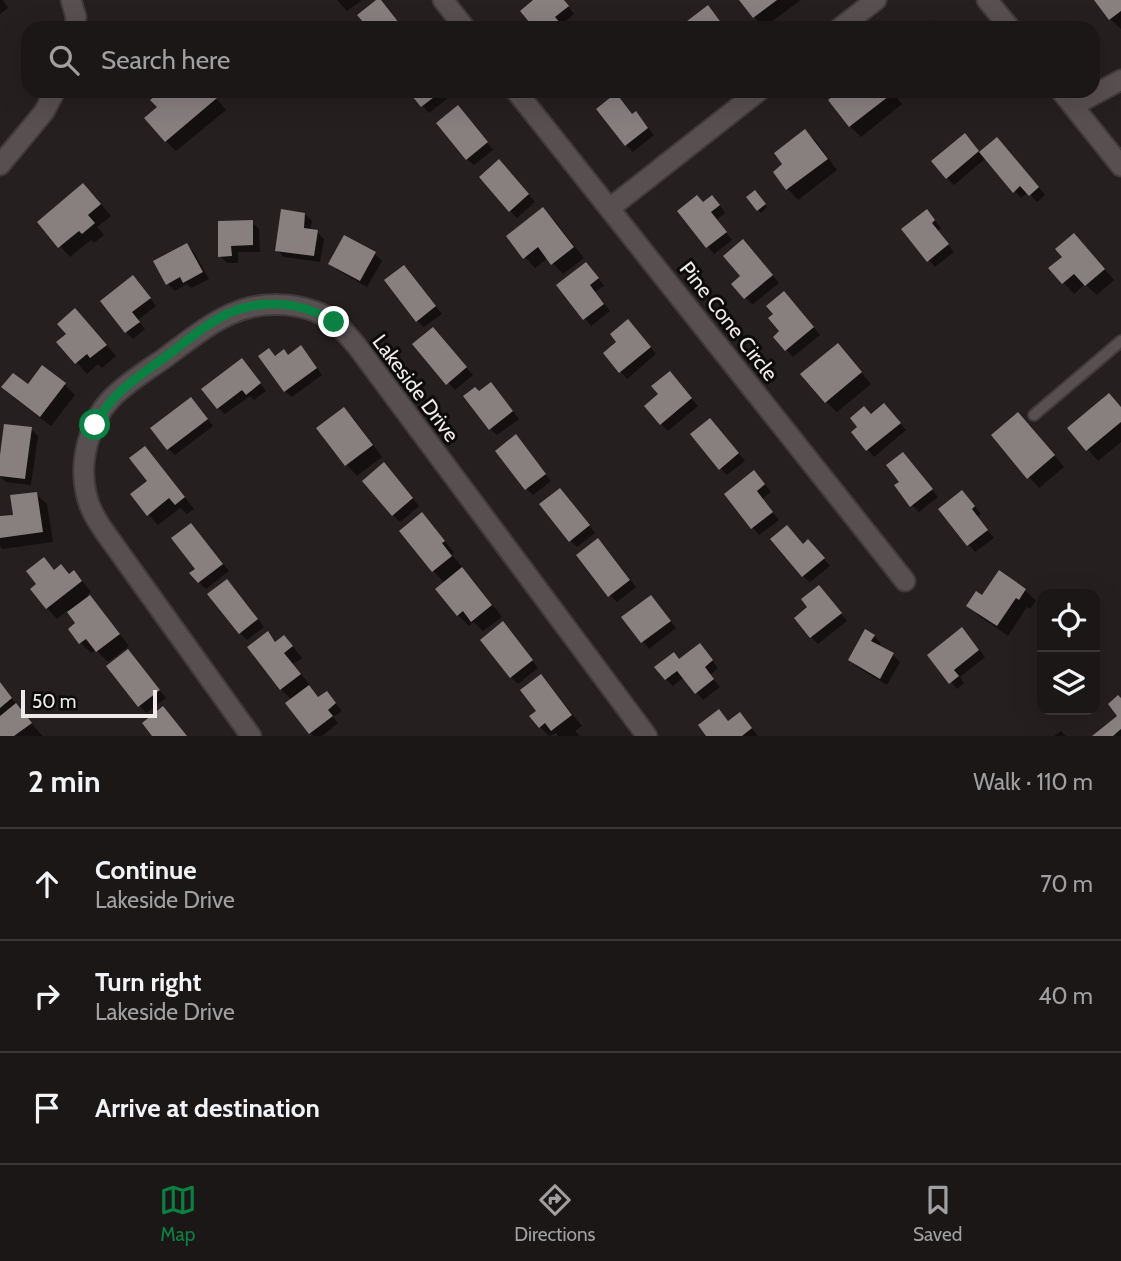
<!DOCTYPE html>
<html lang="en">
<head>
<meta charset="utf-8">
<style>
  body { margin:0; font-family:Cabin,sans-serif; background:#252020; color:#f1f3f6 }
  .controls { position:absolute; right:21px; bottom:21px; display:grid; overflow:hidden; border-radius:14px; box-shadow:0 7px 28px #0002 }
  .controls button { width:63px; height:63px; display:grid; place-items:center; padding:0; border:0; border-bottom:2px solid #3a3636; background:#1c1717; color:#f1f3f6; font:35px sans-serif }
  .scale { position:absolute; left:21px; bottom:18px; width:136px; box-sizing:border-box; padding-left:7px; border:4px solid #efeaea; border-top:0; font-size:19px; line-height:24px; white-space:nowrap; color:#efeaea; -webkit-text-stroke:5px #0d0a0a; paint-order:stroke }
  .stop { position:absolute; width:21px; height:21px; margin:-16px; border:5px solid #0b8043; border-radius:50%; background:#fff }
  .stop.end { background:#0b8043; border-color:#fff; box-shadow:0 2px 7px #0008 }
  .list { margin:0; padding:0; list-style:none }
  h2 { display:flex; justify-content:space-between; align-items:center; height:91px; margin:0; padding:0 28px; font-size:30px }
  h2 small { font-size:23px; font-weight:400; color:#a09fa1 }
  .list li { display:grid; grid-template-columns:46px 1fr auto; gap:21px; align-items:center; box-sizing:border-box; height:112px; padding:0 28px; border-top:2px solid #3a3636 }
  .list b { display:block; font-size:26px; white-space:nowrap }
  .list p { margin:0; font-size:23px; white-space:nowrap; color:#a09fa1 }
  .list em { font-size:23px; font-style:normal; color:#a09fa1 }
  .icon { flex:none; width:38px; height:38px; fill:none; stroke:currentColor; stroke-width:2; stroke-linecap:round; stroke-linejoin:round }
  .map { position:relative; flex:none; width:1121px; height:736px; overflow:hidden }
  .search { position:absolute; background:#1c1717; box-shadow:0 7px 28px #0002; left:21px; right:21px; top:21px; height:77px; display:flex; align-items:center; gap:18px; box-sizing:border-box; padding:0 24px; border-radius:21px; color:#a09fa1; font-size:26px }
  .sheet { height:427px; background:#1c1717 }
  nav { display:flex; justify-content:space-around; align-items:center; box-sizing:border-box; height:98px; border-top:2px solid #3a3636; background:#1c1717; font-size:19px; color:#a09fa1 }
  nav a { display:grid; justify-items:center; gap:4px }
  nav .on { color:#0b8043 }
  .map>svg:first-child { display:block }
</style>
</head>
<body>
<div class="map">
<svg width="1121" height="736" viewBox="0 0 1121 736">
  <rect width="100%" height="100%" fill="#261f1f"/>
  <path fill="#0007" d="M 0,0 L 3,0 L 8,8 L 0,14 Z
    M 337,0 L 362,0 L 347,11 Z
    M 535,0 L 563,0 L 574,14 L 561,25 L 564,28 L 537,28 Z
    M 741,0 L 801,0 L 764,27 L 754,17 Z
    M 1096,0 L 1121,0 L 1121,29 L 1110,19 Z
    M 933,20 L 940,28 L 923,28 Z
    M 164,91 L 170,91 L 175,96 L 181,91 L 210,91 L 226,110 L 176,151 L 166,141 L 159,107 Z
    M 410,91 L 450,91 L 453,94 L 429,113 Z
    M 842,91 L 892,91 L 902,104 L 861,137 L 850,126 Z
    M 465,115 L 493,150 L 474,165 L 467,159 Z
    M 633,115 L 642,120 L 654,135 L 633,152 L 626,145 Z
    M 805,131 L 816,141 L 837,170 L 798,200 L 788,189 L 775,172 L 785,165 Z
    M 972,142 L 980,153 L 1004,146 L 1045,195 L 1037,202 L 1028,192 L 1021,198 L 986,158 L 954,185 L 947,178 Z
    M 506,168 L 535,202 L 517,218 L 510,211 Z
    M 758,195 L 767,207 L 761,213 L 758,210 Z
    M 94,196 L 111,216 L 97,227 L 104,235 L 94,243 L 91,240 L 70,257 L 39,222 Z
    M 704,204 L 719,204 L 725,213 L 716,220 L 732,240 L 714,254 L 679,211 Z
    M 543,209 L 554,220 L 584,258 L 563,274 L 548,258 L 535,268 L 525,257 Z
    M 305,214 L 312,221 L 310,231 L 317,232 L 324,239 L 320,262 L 284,257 L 277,250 Z
    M 933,218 L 941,228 L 938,231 L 954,252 L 935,267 L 904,229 Z
    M 252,222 L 259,229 L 260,252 L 238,252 L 238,263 L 227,263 L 220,256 Z
    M 187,245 L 194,252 L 209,279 L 191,288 L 187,284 L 175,291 L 168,284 Z
    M 1084,246 L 1114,280 L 1097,295 L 1085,284 L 1074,294 L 1051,269 Z
    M 750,248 L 779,283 L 752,305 L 734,284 L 743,276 Z
    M 375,254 L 382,261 L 367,287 L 337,270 L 331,263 Z
    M 593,271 L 604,286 L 595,292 L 610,311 L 591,326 L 559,285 Z
    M 410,274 L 442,314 L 424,327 L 417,321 Z
    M 140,285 L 156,306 L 138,320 L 145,329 L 133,339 L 126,332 Z
    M 791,300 L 820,335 L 793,357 L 775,337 L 782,331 L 775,315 Z
    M 86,321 L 116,356 L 102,368 L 98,364 L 87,374 L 59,342 Z
    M 635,328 L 656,354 L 627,379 L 605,353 Z
    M 440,336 L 473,375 L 455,390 L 415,345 Z
    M 308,355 L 322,375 L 292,397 L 285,391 L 276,357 Z
    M 848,356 L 871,384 L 837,412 L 826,402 Z
    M 248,367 L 266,391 L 254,400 L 250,396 L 225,414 L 218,408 Z
    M 676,380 L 698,406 L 668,431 L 661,424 L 660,394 Z
    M 64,384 L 75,395 L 51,426 L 14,398 L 4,387 Z
    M 497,391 L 519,419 L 497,435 L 490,429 L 479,393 Z
    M 1109,395 L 1121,407 L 1121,442 L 1098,461 L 1069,428 Z
    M 197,406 L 213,426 L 175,455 L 168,449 Z
    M 344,409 L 355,420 L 382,457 L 357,476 L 347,465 L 319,428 Z
    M 891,412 L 906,430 L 874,457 L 853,432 L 871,415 Z
    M 1029,425 L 1064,467 L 1039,488 L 993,436 Z
    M 717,427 L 745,461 L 727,475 L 721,469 Z
    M 31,429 L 38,436 L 31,485 L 6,482 L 0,476 L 0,470 Z
    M 522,444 L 551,481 L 533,495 L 526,488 Z
    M 145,448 L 155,459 L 194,509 L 187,514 L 180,508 L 158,525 L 148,514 L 149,482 Z
    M 910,461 L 938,497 L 919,512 L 912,505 L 901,482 Z
    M 390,471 L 419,506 L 400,522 L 393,515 Z
    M 761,479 L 771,492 L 762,499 L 779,520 L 759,535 L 726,494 Z
    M 36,494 L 47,504 L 53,542 L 3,549 L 0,546 L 0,518 L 15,516 Z
    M 567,497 L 595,533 L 577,547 L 570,540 Z
    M 969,499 L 981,514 L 977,517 L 994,538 L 975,552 L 941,510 Z
    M 422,515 L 454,552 L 452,555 L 462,567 L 461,568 L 473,580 L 502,617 L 483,631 L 474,622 L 469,626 L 458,615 L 438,589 L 445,583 L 433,571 Z
    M 191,525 L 229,571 L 206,589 L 199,582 Z
    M 803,545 L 815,548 L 830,566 L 810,582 L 803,576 Z
    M 605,547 L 636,587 L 617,602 L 610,595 Z
    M 61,566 L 70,575 L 74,572 L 84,583 L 91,592 L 87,595 L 100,608 L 129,646 L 108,662 L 96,650 L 91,653 L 81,643 L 78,624 L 68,610 L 57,619 L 47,608 L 55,571 Z
    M 234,588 L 264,627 L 247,640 L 240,633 Z
    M 1025,590 L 1036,601 L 1030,609 L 1027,607 L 1008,636 L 979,616 L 968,605 L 983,598 Z
    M 826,594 L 847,621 L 818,644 L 811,637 L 810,607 Z
    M 658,604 L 676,628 L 649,649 L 624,618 Z
    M 510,631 L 538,668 L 518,684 L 511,677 Z
    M 268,634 L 277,643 L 284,638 L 294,648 L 302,658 L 293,664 L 310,685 L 308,687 L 319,699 L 333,700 L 342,711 L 333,717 L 338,723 L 322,736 L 313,736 L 287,704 L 292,700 L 281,689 Z
    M 874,636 L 881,643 L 878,647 L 893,655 L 900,662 L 887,685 L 857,667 L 850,660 Z
    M 969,637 L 985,657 L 960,677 L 964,683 L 957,689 L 929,655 Z
    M 706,653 L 718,668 L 710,675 L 720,687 L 703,700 L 684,677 L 673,686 L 666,679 L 680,661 Z
    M 134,658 L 166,698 L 146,713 L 108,667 Z
    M 540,676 L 551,687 L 582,726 L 575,731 L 580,736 L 558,736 L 556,733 L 549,736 L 540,727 L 539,711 Z
    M 0,684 L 37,730 L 43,736 L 0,736 Z
    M 1121,700 L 1121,736 L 1095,736 L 1120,716 Z
    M 740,714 L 758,736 L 709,736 L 729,723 Z
    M 1061,731 L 1066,736 L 1054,736 Z"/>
  <path fill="#887f7f" d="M 376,0 L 381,0 L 403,28 L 368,28 L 357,15 Z
    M 533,0 L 564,0 L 569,6 L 555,17 L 561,24 L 556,28 L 534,28 L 520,11 Z
    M 739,0 L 777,0 L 753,18 Z
    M 1094,0 L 1121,0 L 1121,11 L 1109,20 Z
    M 708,5 L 725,28 L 678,28 Z
    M 161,91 L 171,91 L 174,94 L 178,91 L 211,91 L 217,98 L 165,142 L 144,118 L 157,107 L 150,100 Z
    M 408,91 L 442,91 L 421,107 Z
    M 839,91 L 891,91 L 893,93 L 849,127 L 828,100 Z
    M 616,93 L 632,114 L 636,111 L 648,128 L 625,146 L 596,109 Z
    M 458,105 L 488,142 L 466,160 L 436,123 Z
    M 805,129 L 828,159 L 786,190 L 773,172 L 782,164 L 774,153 Z
    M 965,133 L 979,151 L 946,179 L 931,161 Z
    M 997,137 L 1039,187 L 1029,196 L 1020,186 L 1013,193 L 979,152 Z
    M 499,159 L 529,194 L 509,212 L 479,177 Z
    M 83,183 L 101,204 L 88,215 L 95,223 L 82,234 L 79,231 L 58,248 L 37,222 Z
    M 755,190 L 766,204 L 757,211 L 746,197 Z
    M 697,195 L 703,202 L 712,195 L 720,205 L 711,212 L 727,232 L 706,248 L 677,211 Z
    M 543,207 L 574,247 L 551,265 L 538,247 L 523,259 L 506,236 Z
    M 281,209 L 305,213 L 304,228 L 318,230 L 314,256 L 275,251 Z
    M 927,209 L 935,220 L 932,223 L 949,244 L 927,262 L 901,229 Z
    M 253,220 L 253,245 L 231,246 L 232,256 L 218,257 L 218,221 Z
    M 1074,233 L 1105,269 L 1085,286 L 1074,274 L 1062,284 L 1048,268 L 1062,257 L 1055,249 Z
    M 344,235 L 376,252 L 360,281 L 328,264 Z
    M 743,239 L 773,275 L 744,299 L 731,284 L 740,276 L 723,256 Z
    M 187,243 L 203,272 L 183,283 L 180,277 L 166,285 L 153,261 Z
    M 586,262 L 599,278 L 590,285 L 604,304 L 583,320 L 556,285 Z
    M 404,265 L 436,306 L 416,322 L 384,280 Z
    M 133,275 L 151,298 L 132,312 L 140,322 L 125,333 L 100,301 Z
    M 784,291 L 814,327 L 785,351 L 773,337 L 779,331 L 768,318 L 773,314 L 766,306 Z
    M 75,308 L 107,345 L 90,358 L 87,354 L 75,364 L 56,342 L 66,334 L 57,324 Z
    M 628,319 L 651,347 L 619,373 L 603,353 L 616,342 L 610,334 Z
    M 433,327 L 467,367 L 446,385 L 412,344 Z
    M 838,343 L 862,372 L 825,403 L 800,374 Z
    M 301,345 L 317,368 L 284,392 L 258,356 L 269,348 L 275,356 L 284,349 L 288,355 Z
    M 242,358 L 261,383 L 246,395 L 242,390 L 217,409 L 201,389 Z
    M 42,365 L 66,383 L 40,417 L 1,387 L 13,373 L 28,384 Z
    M 670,371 L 692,398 L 660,425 L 644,406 L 658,394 L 651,386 Z
    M 491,382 L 513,411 L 489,430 L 463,396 L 475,387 L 479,391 Z
    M 1109,393 L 1121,407 L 1121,422 L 1086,451 L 1067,428 Z
    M 191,397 L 208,419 L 167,450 L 150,428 Z
    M 884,403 L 901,423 L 866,451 L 851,432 L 857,427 L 850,418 L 864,406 L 871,414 Z
    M 344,407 L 373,445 L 345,466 L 316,428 Z
    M 1018,412 L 1055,455 L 1027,479 L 991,435 Z
    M 710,418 L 739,453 L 719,470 L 690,434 Z
    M 4,424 L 32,427 L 25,479 L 0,476 L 0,455 Z
    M 516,434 L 546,474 L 525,490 L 495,451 Z
    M 145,446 L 185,497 L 175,505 L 169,498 L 147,516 L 130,494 L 147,481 L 129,458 Z
    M 903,452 L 933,489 L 910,507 L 894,485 L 899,482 L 886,465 Z
    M 384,462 L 413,498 L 392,516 L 362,481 Z
    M 754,470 L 765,484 L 757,491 L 773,512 L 751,529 L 724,494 Z
    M 560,488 L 590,525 L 569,542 L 539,504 Z
    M 962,490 L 975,506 L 972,509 L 988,530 L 967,546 L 938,509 Z
    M 37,492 L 43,532 L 0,538 L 0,516 L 13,515 L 10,495 Z
    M 422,512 L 445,541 L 442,543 L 452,556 L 432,572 L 399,531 Z
    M 191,523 L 223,564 L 198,583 L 189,573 L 195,569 L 171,538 Z
    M 787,525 L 803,544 L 808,539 L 825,558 L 802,577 L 770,539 Z
    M 598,538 L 630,580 L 608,597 L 576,555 Z
    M 44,557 L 54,570 L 61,564 L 69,574 L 74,570 L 82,581 L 46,609 L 30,589 L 36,584 L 26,571 Z
    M 462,567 L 492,605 L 471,622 L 463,611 L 457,616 L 435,589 Z
    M 999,570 L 1026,589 L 1019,600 L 1016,598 L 997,626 L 966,606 L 976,591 L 982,595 Z
    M 227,579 L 258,619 L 239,634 L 207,594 Z
    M 819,585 L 842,613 L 810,638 L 794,618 L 807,607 L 801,599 Z
    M 90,595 L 120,634 L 96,652 L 86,639 L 79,644 L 68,629 L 75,623 L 67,612 Z
    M 651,595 L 671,621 L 641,643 L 621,617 Z
    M 503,621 L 533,660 L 510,678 L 480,640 Z
    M 962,627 L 979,650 L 954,670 L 959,676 L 949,684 L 927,655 Z
    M 865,629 L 875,635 L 871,641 L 894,653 L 880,679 L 848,660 Z
    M 268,631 L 275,642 L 284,635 L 293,646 L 284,653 L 301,674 L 280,690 L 247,647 Z
    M 700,643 L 713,660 L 705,667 L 714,679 L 695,694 L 677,671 L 665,680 L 654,667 L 674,652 L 679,659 Z
    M 128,649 L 160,690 L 138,707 L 106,666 Z
    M 541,674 L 572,715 L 551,731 L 545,723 L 539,728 L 529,716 L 536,711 L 520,690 Z
    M 0,682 L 12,698 L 0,708 Z
    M 309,685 L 318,697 L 327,691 L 336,703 L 328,710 L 333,716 L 309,734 L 285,703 Z
    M 1118,695 L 1121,698 L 1121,729 L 1113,736 L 1092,736 L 1117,716 L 1108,704 Z
    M 16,703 L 32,723 L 14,736 L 0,736 L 0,716 Z
    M 163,706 L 187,736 L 152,736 L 142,723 Z
    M 719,709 L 728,721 L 740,712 L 752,728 L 742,736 L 706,736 L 698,725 Z"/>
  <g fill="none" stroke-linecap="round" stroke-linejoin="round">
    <defs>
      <path id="service" d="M 1034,415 L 1121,341"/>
      <path id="minor" d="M 71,0 L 76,17 L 75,28
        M 443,0 L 465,28
        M 987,0 L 1010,28
        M 840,28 L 876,0
        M 516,91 L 905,581
        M 1061,91 L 1121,166
        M 1073,106 L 1121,80
        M 0,165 L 44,112 L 55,91
        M 610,208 L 759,91
        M 251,736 L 104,531 C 96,519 89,508 86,493 C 79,462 89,422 111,399 C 127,382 148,370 166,357 C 208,326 240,297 295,306 C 309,309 322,312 334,322 C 342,328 349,337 356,345 L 647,736"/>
    </defs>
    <use href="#service" stroke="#403a3a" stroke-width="14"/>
    <use href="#minor" stroke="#403a3a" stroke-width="23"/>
    <use href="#service" stroke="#585050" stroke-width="10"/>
    <use href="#minor" stroke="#585050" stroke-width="19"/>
  </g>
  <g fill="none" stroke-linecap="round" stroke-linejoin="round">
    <path stroke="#0b8043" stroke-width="9" d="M 95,425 C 113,392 135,379 164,358 C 182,345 201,328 221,317 C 256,298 300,300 334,322"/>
  </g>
  <g text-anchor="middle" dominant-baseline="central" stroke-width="6" stroke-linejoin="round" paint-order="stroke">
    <g font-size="21" fill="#efeaea" stroke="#0d0a0a">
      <text transform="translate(729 321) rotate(52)">Pine Cone Circle</text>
      <text transform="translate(416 388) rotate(53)">Lakeside Drive</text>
    </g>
  </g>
</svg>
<div class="controls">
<button><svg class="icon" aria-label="locate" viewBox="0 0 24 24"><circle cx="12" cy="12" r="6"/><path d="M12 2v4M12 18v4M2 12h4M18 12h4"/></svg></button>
<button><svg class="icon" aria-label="layers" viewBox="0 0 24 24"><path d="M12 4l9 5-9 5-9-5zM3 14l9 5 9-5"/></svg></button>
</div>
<div class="scale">50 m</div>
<div class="stop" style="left:95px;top:425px"></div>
<div class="stop end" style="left:334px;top:322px"></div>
<div class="search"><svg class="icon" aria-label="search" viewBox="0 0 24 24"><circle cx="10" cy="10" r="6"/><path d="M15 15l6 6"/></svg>Search here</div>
</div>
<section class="sheet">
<h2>2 min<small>Walk · 110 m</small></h2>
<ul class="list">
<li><svg class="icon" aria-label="ahead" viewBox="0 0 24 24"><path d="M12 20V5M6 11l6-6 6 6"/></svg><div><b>Continue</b><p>Lakeside Drive</p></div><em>70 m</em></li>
<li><svg class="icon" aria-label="right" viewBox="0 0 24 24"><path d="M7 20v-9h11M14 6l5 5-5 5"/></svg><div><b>Turn right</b><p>Lakeside Drive</p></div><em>40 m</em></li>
<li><svg class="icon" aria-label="arrive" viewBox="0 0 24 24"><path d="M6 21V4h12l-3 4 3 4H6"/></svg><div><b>Arrive at destination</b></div></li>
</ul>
</section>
<nav>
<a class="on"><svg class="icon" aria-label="map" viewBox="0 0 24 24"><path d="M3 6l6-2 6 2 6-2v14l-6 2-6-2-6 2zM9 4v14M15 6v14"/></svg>Map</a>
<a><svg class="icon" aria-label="directions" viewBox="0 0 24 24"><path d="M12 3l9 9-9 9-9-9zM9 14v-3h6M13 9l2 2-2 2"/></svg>Directions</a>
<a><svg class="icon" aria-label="saved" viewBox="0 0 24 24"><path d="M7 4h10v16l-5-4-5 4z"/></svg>Saved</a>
</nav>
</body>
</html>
